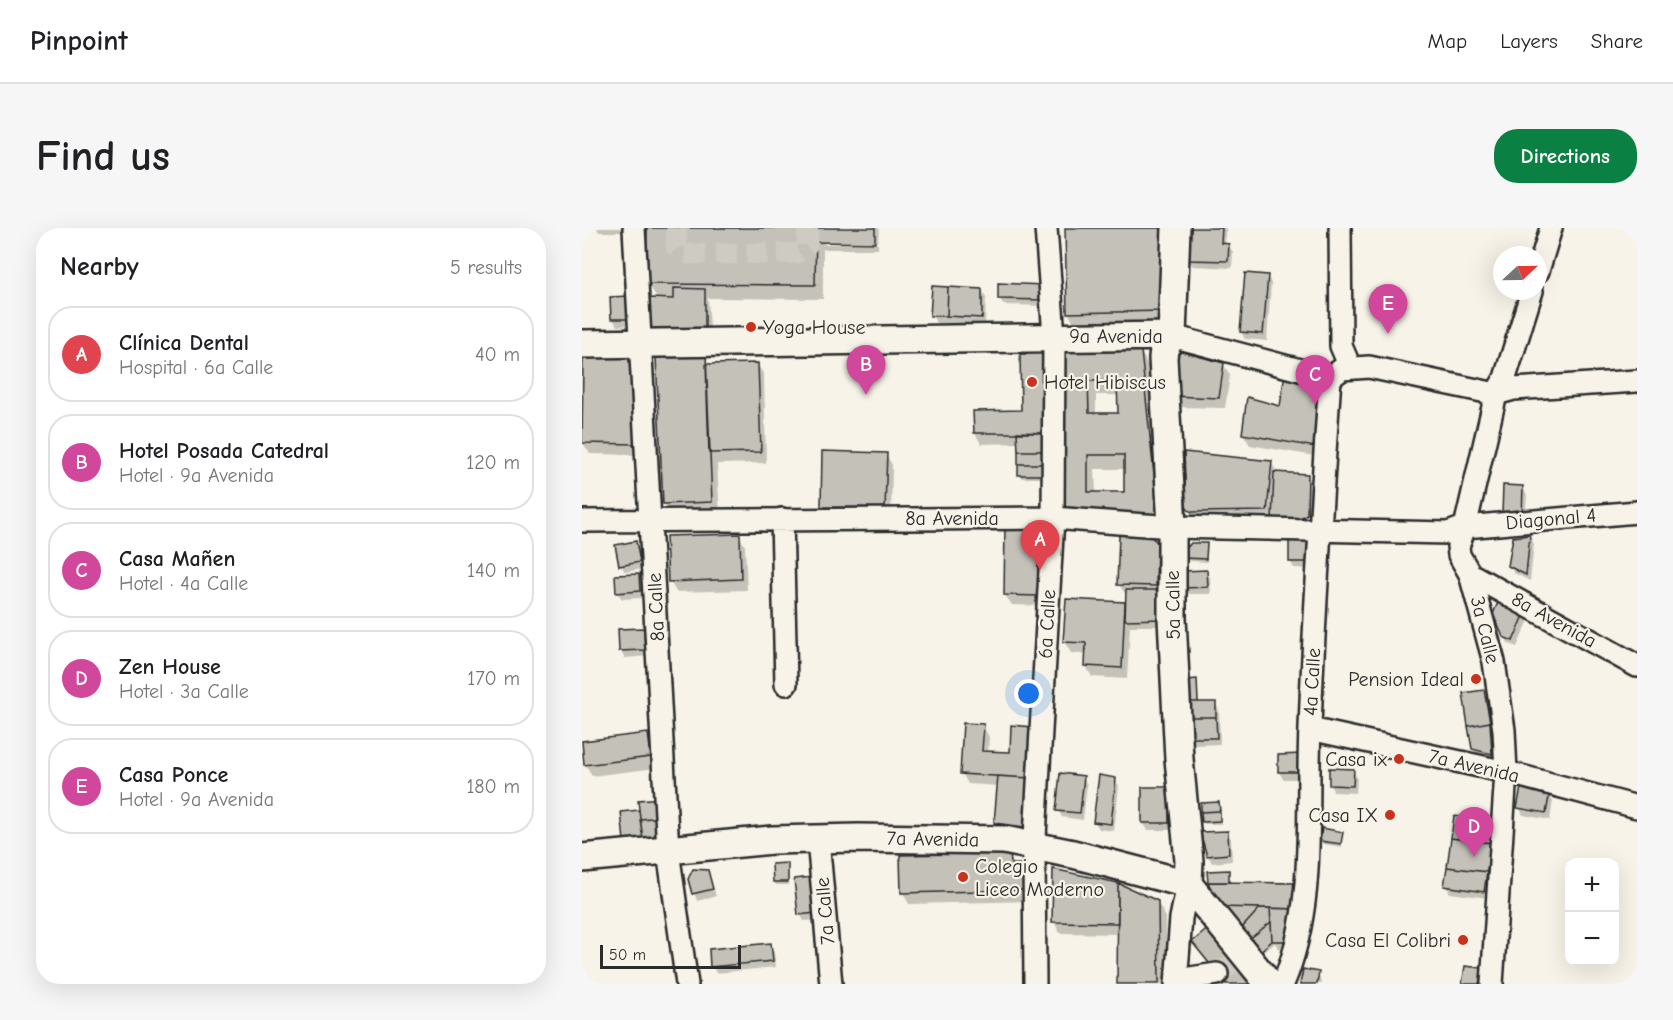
<!DOCTYPE html>
<html lang="en">
<head>
<meta charset="utf-8">
<style>
  body { margin:0; font-family:"Comic Neue",sans-serif; background:#f6f6f6; color:#202124 }
  .controls { position:absolute; right:18px; bottom:18px; display:grid; overflow:hidden; border-radius:12px; box-shadow:0 6px 24px #0002 }
  .controls button { width:54px; height:54px; display:grid; place-items:center; padding:0; border:0; border-bottom:2px solid #e0e0e0; background:#fff; color:#202124; font:30px sans-serif }
  .compass { position:absolute; left:911px; top:18px; width:54px; height:54px; border-radius:50%; background:#fff; box-shadow:0 6px 24px #0002; rotate:68deg }
  .scale { position:absolute; left:18px; bottom:15px; width:141px; box-sizing:border-box; padding-left:6px; border:3px solid #2b2b2b; border-top:0; font-size:16px; line-height:21px; white-space:nowrap; color:#2b2b2b; -webkit-text-stroke:4px #f7f3e8; paint-order:stroke }
  .you { position:absolute; left:447px; top:466px; width:21px; height:21px; margin:-15px; border:4px solid #fff; border-radius:50%; background:#1a73e8; box-shadow:0 0 0 9px #1a73e833 }
  .badge { display:grid; place-items:center; width:39px; height:39px; border-radius:50%; background:#0b8043; color:#fff; font-size:20px; font-weight:700 }
  .pin { position:absolute; translate:-50% -50px; filter:drop-shadow(0 2px 3px #0008) }
  .pin::after { content:''; position:absolute; top:32px; width:21px; height:18px; background:inherit; clip-path:polygon(0 0,100% 0,50% 100%) }
  .list { margin:0; padding:0; list-style:none }
  h2 { display:flex; justify-content:space-between; align-items:center; height:78px; margin:0; padding:0 24px; font-size:26px }
  h2 small { font-size:20px; font-weight:400; color:#757577 }
  .list li { display:grid; grid-template-columns:39px 1fr auto; gap:18px; align-items:center; box-sizing:border-box; height:96px; margin:0 12px 12px; padding:0 12px; border:2px solid #e0e0e0; border-radius:24px }
  .list b { display:block; font-size:22px; white-space:nowrap }
  .list p { margin:0; font-size:20px; white-space:nowrap; color:#757577 }
  .list em { font-size:20px; font-style:normal; color:#757577 }
  .map { position:relative; flex:none; width:1055px; height:756px; overflow:hidden; border-radius:24px }
  header { display:flex; align-items:center; gap:36px; box-sizing:border-box; height:84px; padding:0 30px; background:#fff; border-bottom:2px solid #e0e0e0 }
  header strong { font-size:28px }
  nav { display:flex; gap:33px; margin-inline-start:auto; font-size:21px }
  .intro { display:flex; align-items:center; justify-content:space-between; box-sizing:border-box; height:144px; padding:0 36px }
  h1 { margin:0; font-size:42px }
  .button { padding:15px 27px; border-radius:24px; background:#0b8043; color:#fff; font-size:21px; font-weight:700 }
  main { display:flex; gap:36px; padding:0 36px }
  aside { flex:1; background:#fff; border-radius:24px; box-shadow:0 6px 24px #0002 }
  .map>svg:first-child { display:block }
</style>
</head>
<body>
<header>
<strong>Pinpoint</strong>
<nav><a>Map</a><a>Layers</a><a>Share</a></nav>
</header>
<div class="intro"><h1>Find us</h1><a class="button">Directions</a></div>
<main>
<aside>
<h2>Nearby<small>5 results</small></h2>
<ul class="list">
<li><span class="badge" style="background:#e0444e">A</span><div><b>Clínica Dental</b><p>Hospital · 6a Calle</p></div><em>40 m</em></li>
<li><span class="badge" style="background:#d1479c">B</span><div><b>Hotel Posada Catedral</b><p>Hotel · 9a Avenida</p></div><em>120 m</em></li>
<li><span class="badge" style="background:#d1479c">C</span><div><b>Casa Mañen</b><p>Hotel · 4a Calle</p></div><em>140 m</em></li>
<li><span class="badge" style="background:#d1479c">D</span><div><b>Zen House</b><p>Hotel · 3a Calle</p></div><em>170 m</em></li>
<li><span class="badge" style="background:#d1479c">E</span><div><b>Casa Ponce</b><p>Hotel · 9a Avenida</p></div><em>180 m</em></li>
</ul>
</aside>
<div class="map">
<svg width="1055" height="756" viewBox="0 0 1055 756">
  <rect width="100%" height="100%" fill="#f7f3e8"/>
  <filter id="ink" filterUnits="userSpaceOnUse"><feTurbulence type="fractalNoise" baseFrequency=".0167" numOctaves="2"/><feDisplacementMap in="SourceGraphic" scale="12" xChannelSelector="R" yChannelSelector="G"/><feConvolveMatrix kernelMatrix="1 2 1 2 8 2 1 2 1" color-interpolation-filters="sRGB"/></filter>
  <g filter="url(#ink)">
    <path fill="#0003" fill-rule="evenodd" d="M 15,0 L 42,0 L 42,4 L 17,4 Z
      M 66,0 L 297,0 L 296,13 L 241,13 L 241,16 L 296,16 L 296,21 L 241,21 L 241,71 L 126,70 L 129,114 L 76,72 L 66,55 Z
      M 484,0 L 586,0 L 588,97 L 495,99 L 486,85 Z
      M 608,0 L 644,0 L 643,17 L 646,17 L 651,24 L 650,40 L 611,38 L 606,31 Z
      M 685,48 L 689,55 L 685,113 L 663,111 L 659,104 Z
      M 462,58 L 465,78 L 422,77 L 417,70 Z
      M 400,62 L 404,69 L 403,97 L 354,95 L 350,87 Z
      M 47,70 L 52,97 L 35,98 L 31,91 Z
      M 478,123 L 559,124 L 567,139 L 585,308 L 488,298 ZM 514,167 L 537,167 L 538,186 L 514,187 ZM 513,241 L 544,241 L 544,266 L 514,266 Z
      M 460,127 L 466,138 L 463,250 L 439,250 L 437,215 L 399,216 L 393,205 L 440,184 Z
      M 123,129 L 128,138 L 175,136 L 182,147 L 184,235 L 135,236 L 138,288 L 90,290 L 82,276 Z
      M 2,131 L 54,132 L 60,227 L 8,226 L 1,215 Z
      M 641,136 L 648,147 L 643,180 L 596,179 L 590,168 Z
      M 748,176 L 739,229 L 668,217 L 661,206 L 699,180 Z
      M 304,226 L 310,237 L 309,291 L 247,289 L 240,278 Z
      M 689,234 L 696,246 L 725,247 L 734,262 L 732,301 L 614,293 L 605,278 Z
      M 941,260 L 945,267 L 943,293 L 926,293 Z
      M 157,307 L 163,318 L 165,362 L 94,364 L 88,353 Z
      M 457,309 L 463,321 L 462,378 L 430,377 L 423,367 Z
      M 948,309 L 952,316 L 948,353 L 932,345 L 928,338 Z
      M 709,311 L 732,341 L 712,340 L 708,333 Z
      M 53,315 L 61,341 L 43,344 L 39,337 Z
      M 574,315 L 581,327 L 585,398 L 548,398 L 545,451 L 510,449 L 504,438 L 505,426 L 489,425 L 483,414 L 542,375 L 545,380 L 545,368 L 537,357 Z
      M 624,317 L 625,334 L 607,333 L 605,330 Z
      M 624,343 L 628,350 L 629,366 L 607,366 L 603,359 Z
      M 56,347 L 60,355 L 61,370 L 40,371 L 35,364 Z
      M 943,385 L 947,392 L 935,419 L 927,416 L 922,408 Z
      M 61,402 L 65,409 L 66,428 L 43,430 L 39,423 Z
      M 614,453 L 617,476 L 633,475 L 637,482 L 638,516 L 613,517 L 609,510 Z
      M 901,464 L 905,471 L 913,532 L 895,528 L 891,520 Z
      M 401,498 L 407,509 L 406,525 L 430,526 L 446,605 L 417,602 L 413,595 L 417,558 L 386,556 L 380,545 Z
      M 65,506 L 71,517 L 74,540 L 10,548 L 4,537 Z
      M 697,528 L 720,528 L 724,551 L 701,551 L 697,544 Z
      M 771,543 L 775,550 L 774,565 L 752,564 L 748,557 Z
      M 501,549 L 505,557 L 501,592 L 480,589 L 476,582 Z
      M 533,551 L 537,558 L 532,603 L 517,601 L 513,594 Z
      M 561,561 L 590,568 L 591,602 L 566,602 L 561,595 Z
      M 967,566 L 971,573 L 968,592 L 941,587 L 937,579 Z
      M 636,576 L 639,596 L 623,596 L 621,593 Z
      M 910,595 L 906,670 L 868,665 L 864,658 Z
      M 645,604 L 649,611 L 650,633 L 630,635 L 626,627 Z
      M 760,605 L 760,619 L 741,616 L 739,613 Z
      M 427,626 L 449,673 L 327,676 L 321,665 Z
      M 205,637 L 207,657 L 194,657 L 192,654 Z
      M 126,643 L 134,668 L 115,673 L 108,651 Z
      M 473,643 L 575,674 L 584,689 L 584,756 L 537,756 L 537,706 L 478,705 L 472,694 Z
      M 646,643 L 648,656 L 713,720 L 696,720 L 693,715 L 679,727 L 638,679 L 627,654 Z
      M 214,653 L 237,692 L 222,693 L 218,686 Z
      M 188,717 L 192,724 L 194,739 L 134,745 L 130,738 Z
      M 899,742 L 903,749 L 902,756 L 881,756 Z
      M 736,746 L 740,756 L 719,756 Z"/>
    <path fill="#c4c1b9" stroke="#2b2b2b" stroke-width="1.5" fill-rule="evenodd" d="M 65,0 L 234,0 L 233,57 L 64,56 Z
      M 234,0 L 293,0 L 293,15 L 234,14 Z
      M 483,0 L 579,0 L 581,83 L 485,85 Z
      M 606,0 L 640,0 L 639,15 L 647,16 L 646,33 L 605,32 Z
      M 663,45 L 686,47 L 681,106 L 658,104 Z
      M 416,55 L 462,57 L 462,72 L 416,71 Z
      M 350,58 L 366,59 L 365,88 L 348,88 Z
      M 366,59 L 400,61 L 400,90 L 365,88 Z
      M 92,60 L 123,61 L 123,104 L 69,103 L 67,70 L 92,71 Z
      M 47,68 L 48,91 L 29,91 L 28,69 Z
      M 476,121 L 559,123 L 577,294 L 478,284 ZM 506,153 L 535,153 L 536,185 L 507,185 ZM 506,227 L 542,227 L 542,264 L 506,264 Z
      M 600,124 L 642,135 L 637,170 L 589,168 L 590,128 Z
      M 438,126 L 460,126 L 462,205 L 392,205 L 391,183 L 439,182 Z
      M 124,127 L 130,274 L 81,276 L 74,129 Z
      M 1,130 L 55,130 L 54,216 L 0,215 Z
      M 176,135 L 179,224 L 127,225 L 124,136 Z
      M 703,145 L 737,152 L 743,164 L 733,219 L 660,206 L 665,169 L 698,178 Z
      M 435,204 L 462,205 L 462,223 L 436,223 Z
      M 240,223 L 305,225 L 303,280 L 239,279 Z
      M 436,223 L 462,223 L 462,236 L 436,236 Z
      M 602,224 L 690,233 L 685,283 L 610,284 L 606,282 L 604,278 Z
      M 436,236 L 462,236 L 462,247 L 436,247 Z
      M 692,244 L 726,246 L 725,286 L 712,293 L 690,293 Z
      M 921,257 L 941,258 L 940,287 L 920,286 Z
      M 423,298 L 451,298 L 458,309 L 457,368 L 422,367 Z
      M 158,306 L 159,351 L 86,354 L 84,308 Z
      M 537,307 L 568,308 L 575,314 L 574,358 L 535,357 Z
      M 948,307 L 944,347 L 926,338 L 931,309 Z
      M 707,309 L 722,309 L 729,316 L 729,334 L 707,334 Z
      M 54,313 L 58,334 L 37,338 L 33,317 Z
      M 609,315 L 625,315 L 624,331 L 603,330 L 604,321 Z
      M 625,342 L 626,359 L 602,360 L 601,343 Z
      M 57,346 L 58,363 L 34,365 L 33,347 Z
      M 544,362 L 582,362 L 582,391 L 543,392 Z
      M 484,371 L 543,374 L 540,440 L 503,438 L 504,415 L 481,414 Z
      M 917,372 L 944,383 L 931,413 L 921,409 L 911,386 Z
      M 62,400 L 63,422 L 37,423 L 36,401 Z
      M 615,451 L 616,474 L 606,474 L 605,452 Z
      M 902,462 L 908,494 L 886,498 L 881,465 Z
      M 606,474 L 634,474 L 634,489 L 607,489 Z
      M 607,489 L 634,489 L 635,510 L 607,510 Z
      M 908,494 L 910,526 L 890,521 L 886,498 Z
      M 381,495 L 402,496 L 400,523 L 428,524 L 429,497 L 451,499 L 448,550 L 378,546 Z
      M 66,505 L 69,529 L 2,537 L 0,513 Z
      M 720,526 L 721,544 L 696,544 L 696,527 Z
      M 747,540 L 772,541 L 771,558 L 747,557 Z
      M 478,545 L 502,548 L 498,585 L 474,583 Z
      M 517,547 L 534,550 L 529,596 L 511,594 Z
      M 416,548 L 448,550 L 443,599 L 412,595 Z
      M 560,559 L 587,559 L 587,595 L 560,595 Z
      M 939,559 L 968,564 L 964,585 L 935,580 Z
      M 79,570 L 81,589 L 58,591 L 56,572 Z
      M 637,574 L 638,583 L 619,584 L 619,575 Z
      M 57,582 L 61,611 L 42,613 L 39,584 Z
      M 638,583 L 638,593 L 620,594 L 619,584 Z
      M 872,588 L 911,593 L 909,615 L 869,610 Z
      M 81,589 L 82,608 L 61,611 L 58,591 Z
      M 740,600 L 761,604 L 759,616 L 738,613 Z
      M 646,603 L 647,626 L 625,628 L 618,604 Z
      M 869,610 L 909,615 L 905,644 L 865,639 Z
      M 428,625 L 429,636 L 443,636 L 443,662 L 319,665 L 318,627 Z
      M 206,635 L 206,654 L 191,654 L 190,636 Z
      M 865,639 L 905,644 L 902,664 L 862,658 Z
      M 111,641 L 126,642 L 131,661 L 110,666 L 106,651 Z
      M 471,641 L 536,655 L 536,695 L 470,694 Z
      M 647,642 L 647,654 L 626,654 L 625,643 Z
      M 230,649 L 234,685 L 216,687 L 212,651 Z
      M 626,654 L 714,655 L 714,681 L 637,679 Z
      M 536,655 L 576,673 L 577,756 L 535,756 Z
      M 637,679 L 678,680 L 657,703 Z
      M 678,680 L 688,680 L 689,694 L 665,713 L 657,703 Z
      M 688,680 L 714,681 L 709,713 L 690,713 Z
      M 689,694 L 690,713 L 676,725 L 665,713 Z
      M 628,699 L 675,756 L 644,756 L 610,714 Z
      M 189,715 L 191,733 L 128,739 L 127,721 Z
      M 883,738 L 900,740 L 897,756 L 880,756 Z
      M 721,741 L 737,744 L 735,756 L 718,756 Z"/>
    <g fill="none" stroke-linecap="round" stroke-linejoin="round">
      <path stroke="#cecbc2" stroke-width="21" stroke-dasharray="21 10" stroke-linecap="butt" d="M 95,0 L 94,19 L 100,26 L 215,25 L 225,17 L 226,0
        M 635,746 L 655,732"/>
      <defs>
        <path id="minor" d="M 52,0 L 86,623 L 105,756
          M 758,0 L 759,118 L 768,139
          M 956,43 L 969,0
          M 590,108 L 748,150
          M 748,150 L 760,141 L 787,139 L 914,166 L 932,161 L 1055,153
          M 200,291 L 204,456
          M 0,293 L 471,290 L 590,299 L 866,305 L 883,299 L 1055,284
          M 888,346 L 1055,438
          M 728,501 L 924,544 L 1055,579
          M 236,611 L 249,756
          M 595,752 L 635,746
          M 453,756 L 452,627 L 471,290 L 472,108 L 464,0
          M 594,756 L 599,690 L 606,656
          M 701,756 C 735,675 724,585 728,500 C 732,383 740,266 748,150
          M 910,756 L 924,544 L 922,502 L 912,434 L 888,346 L 877,327 L 876,318 L 883,299 L 914,166 L 923,150 L 950,63"/>
        <path id="major" d="M 594,0 L 590,108 L 582,121 L 581,130 L 590,299 L 590,390 L 597,531 L 607,633 L 606,656
          M 0,116 L 590,108
          M 0,630 L 190,612 L 276,610 L 422,612 L 491,626 L 606,656 L 687,756"/>
      </defs>
      <use href="#minor" stroke="#2b2b2b" stroke-width="26"/>
      <use href="#major" stroke="#2b2b2b" stroke-width="32"/>
      <use href="#minor" stroke="#f7f3e8" stroke-width="21"/>
      <use href="#major" stroke="#f7f3e8" stroke-width="27"/>
    </g>
  </g>
  <g fill="#c8321e" stroke="#f7f3e8" stroke-width="2">
    <circle cx="169" cy="99" r="6"/>
    <circle cx="450" cy="154" r="6"/>
    <circle cx="894" cy="451" r="6"/>
    <circle cx="817" cy="531" r="6"/>
    <circle cx="808" cy="587" r="6"/>
    <circle cx="381" cy="649" r="6"/>
    <circle cx="881" cy="712" r="6"/>
  </g>
  <g text-anchor="middle" dominant-baseline="central" stroke-width="4.5" stroke-linejoin="round" paint-order="stroke">
    <g font-size="20" fill="#2b2b2b" stroke="#f7f3e8" text-anchor="end">
      <text x="181" y="99" text-anchor="start">Yoga House</text>
      <text x="462" y="154" text-anchor="start">Hotel Hibiscus</text>
      <text x="882" y="451">Pension Ideal</text>
      <text x="805" y="531">Casa ix</text>
      <text x="796" y="587">Casa IX</text>
      <text x="393" y="638" text-anchor="start">Colegio<tspan x="393" dy="23">Liceo Moderno</tspan></text>
      <text x="869" y="712">Casa El Colibri</text>
    </g>
    <g font-size="20" fill="#2b2b2b" stroke="#f7f3e8">
      <text x="534" y="108">9a Avenida</text>
      <text x="370" y="290">8a Avenida</text>
      <text transform="translate(969 291) rotate(-5)">Diagonal 4</text>
      <text transform="translate(591 377) rotate(-91)">5a Calle</text>
      <text transform="translate(74 379) rotate(-93)">8a Calle</text>
      <text transform="translate(972 392) rotate(29)">8a Avenida</text>
      <text transform="translate(465 396) rotate(-87)">6a Calle</text>
      <text transform="translate(903 402) rotate(76)">3a Calle</text>
      <text transform="translate(730 454) rotate(-87)">4a Calle</text>
      <text transform="translate(892 538) rotate(13)">7a Avenida</text>
      <text transform="translate(351 611) rotate(1)">7a Avenida</text>
      <text transform="translate(243 683) rotate(-95)">7a Calle</text>
    </g>
  </g>
</svg>
<div class="controls">
<button>+</button>
<button>−</button>
</div>
<svg class="compass" viewBox="-18 -18 36 36"><path d="M0-13l5 13h-10z" fill="#e53935"/><path d="M0 13l5-13h-10z" fill="#757577"/></svg>
<div class="scale">50 m</div>
<div class="you"></div>
<div class="pin badge" style="left:458px;top:342px;background:#e0444e">A</div>
<div class="pin badge" style="left:284px;top:167px;background:#d1479c">B</div>
<div class="pin badge" style="left:733px;top:177px;background:#d1479c">C</div>
<div class="pin badge" style="left:892px;top:629px;background:#d1479c">D</div>
<div class="pin badge" style="left:806px;top:106px;background:#d1479c">E</div>
</div>
</main>
</body>
</html>
